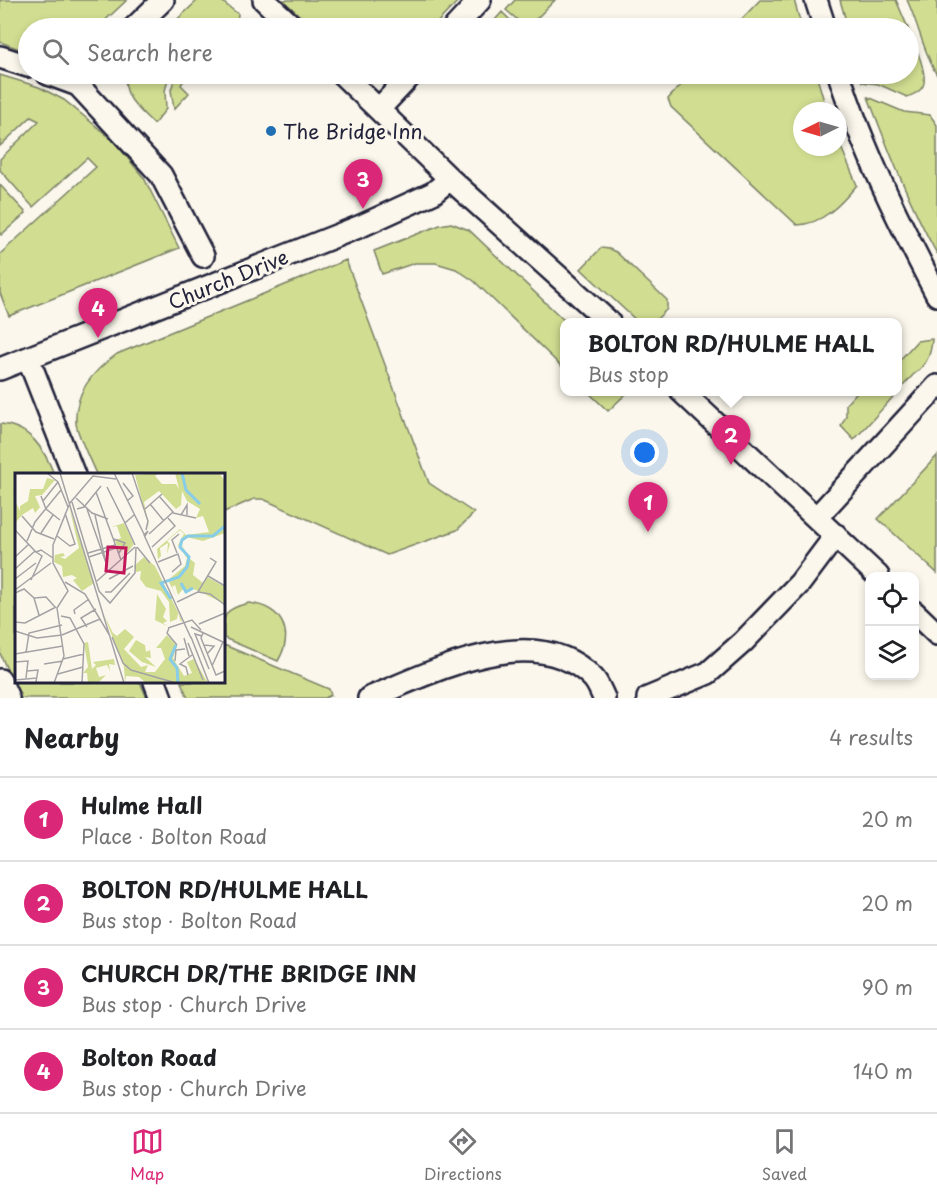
<!DOCTYPE html>
<html lang="en">
<head>
<meta charset="utf-8">
<style>
  body { margin:0; font-family:"Playpen Sans",sans-serif; background:#f2f2f2; color:#202124 }
  .controls { position:absolute; right:18px; bottom:18px; display:grid; overflow:hidden; border-radius:12px; box-shadow:0 3px 9px #0003 }
  .controls button { width:54px; height:54px; display:grid; place-items:center; padding:0; border:0; border-bottom:2px solid #e0e0e0; background:#fff; color:#202124; font:30px sans-serif }
  .compass { position:absolute; left:793px; top:102px; width:54px; height:54px; border-radius:50%; background:#fff; box-shadow:0 3px 9px #0003; rotate:265deg }
  .you { position:absolute; left:645px; top:453px; width:21px; height:21px; margin:-15px; border:4px solid #fff; border-radius:50%; background:#1a73e8; box-shadow:0 0 0 9px #1a73e833 }
  .badge { display:grid; place-items:center; width:39px; height:39px; border-radius:50%; background:#db2777; color:#fff; font-size:20px; font-weight:700 }
  .pin { position:absolute; translate:-50% -50px; filter:drop-shadow(0 2px 3px #0008) }
  .pin::after { content:''; position:absolute; top:32px; width:21px; height:18px; background:inherit; clip-path:polygon(0 0,100% 0,50% 100%) }
  .popup { position:absolute; left:560px; top:318px; width:342px; height:78px; box-sizing:border-box; display:grid; place-content:center; border-radius:12px; background:#fff; filter:drop-shadow(0 2px 4px #0005); font-size:20px; white-space:nowrap; color:#757577 }
  .popup b { font-size:22px; color:#202124 }
  .popup::after { content:''; position:absolute; left:50%; top:100%; margin-left:-12px; border:12px solid transparent; border-top-color:#fff }
  .list { margin:0; padding:0; list-style:none }
  h2 { display:flex; justify-content:space-between; align-items:center; height:78px; margin:0; padding:0 24px; font-size:26px }
  h2 small { font-size:20px; font-weight:400; color:#757577 }
  .list li { display:grid; grid-template-columns:39px 1fr auto; gap:18px; align-items:center; box-sizing:border-box; height:84px; padding:0 24px; border-top:2px solid #e0e0e0 }
  .list b { display:block; font-size:22px; white-space:nowrap }
  .list p { margin:0; font-size:20px; white-space:nowrap; color:#757577 }
  .list em { font-size:20px; font-style:normal; color:#757577 }
  .icon { flex:none; width:33px; height:33px; fill:none; stroke:currentColor; stroke-width:2; stroke-linecap:round; stroke-linejoin:round }
  .map { position:relative; flex:none; width:937px; height:698px; overflow:hidden }
  .search { position:absolute; background:#fff; box-shadow:0 3px 9px #0003; left:18px; right:18px; top:18px; height:66px; display:flex; align-items:center; gap:15px; box-sizing:border-box; padding:0 21px; border-radius:33px; color:#757577; font-size:22px }
  .sheet { height:414px; background:#fff }
  nav { display:flex; justify-content:space-around; align-items:center; box-sizing:border-box; height:84px; border-top:2px solid #e0e0e0; background:#fff; font-size:16px; color:#757577 }
  nav a { display:grid; justify-items:center; gap:3px }
  nav .on { color:#db2777 }
  .map>svg:first-child { display:block }
</style>
</head>
<body>
<div class="map">
<svg width="937" height="698" viewBox="0 0 937 698">
  <rect width="100%" height="100%" fill="#fbf7ec"/>
  <filter id="ink" filterUnits="userSpaceOnUse"><feTurbulence type="fractalNoise" baseFrequency=".0167" numOctaves="2"/><feDisplacementMap in="SourceGraphic" scale="12" xChannelSelector="R" yChannelSelector="G"/><feConvolveMatrix kernelMatrix="1 2 1 2 8 2 1 2 1" color-interpolation-filters="sRGB"/></filter>
  <g filter="url(#ink)">
    <path fill="#d1de91" stroke="#7a8066" stroke-width="1.5" d="M 0,0 L 127,0 L 97,28 L 28,28 L 28,52 L 0,42 Z
      M 198,0 L 220,0 L 238,14 L 237,23 L 233,28 L 219,28 L 213,26 L 202,28 L 168,28 Z
      M 283,0 L 459,0 L 432,28 L 313,28 Z
      M 515,0 L 555,0 L 527,28 L 506,10 Z
      M 760,0 L 794,0 L 802,28 L 733,28 Z
      M 840,0 L 896,0 L 908,28 L 848,28 Z
      M 907,0 L 937,0 L 937,75 C 925,56 918,23 907,0 Z
      M 502,12 L 518,28 L 488,28 Z
      M 908,29 C 913,40 929,74 923,86 C 920,92 913,95 907,97 L 878,84 L 862,82 L 860,74 L 908,74 Z
      M 126,74 L 169,74 L 165,91 L 166,109 L 154,124 C 139,109 122,97 126,74 Z
      M 176,74 L 181,74 L 179,76 L 184,80 L 181,85 L 189,93 L 174,109 L 171,90 Z
      M 691,74 L 816,74 L 827,111 L 802,111 L 802,147 L 838,147 L 838,140 L 857,185 C 841,204 823,224 797,225 L 671,107 L 668,99 Z
      M 0,75 L 39,87 L 64,100 L 113,140 L 144,178 L 179,248 L 9,316 L 0,293 L 0,254 L 96,167 L 87,158 L 33,207 L 0,170 L 0,159 L 39,121 L 31,117 L 0,146 Z
      M 868,97 L 904,112 L 930,115 L 937,125 L 937,254 C 909,203 889,151 868,97 Z
      M 0,185 L 26,213 L 1,235 L 0,234 Z
      M 451,223 L 469,230 L 566,322 L 564,369 L 474,281 L 456,269 L 436,263 L 415,263 L 382,274 L 374,251 L 440,225 Z
      M 601,248 L 609,249 L 616,252 L 667,300 L 667,309 L 654,322 L 638,322 L 581,269 Z
      M 346,260 L 429,483 L 474,513 L 457,530 L 387,555 L 263,499 L 254,499 L 224,512 L 224,475 L 96,474 C 91,462 77,434 76,423 C 74,392 94,370 117,354 Z
      M 932,339 C 931,356 926,365 913,375 L 854,440 L 841,426 L 846,416 L 846,404 L 857,392 L 897,392 L 898,362 L 917,341 Z
      M 588,392 L 628,392 L 608,411 Z
      M 0,424 C 30,426 44,449 54,474 L 16,475 L 16,682 L 140,682 L 147,698 L 19,698 L 0,653 Z
      M 937,456 L 937,573 L 878,519 Z
      M 249,603 C 282,607 295,632 278,661 L 224,638 C 223,613 224,609 249,603 Z
      M 224,645 L 329,689 L 331,695 L 325,698 L 188,698 L 181,682 L 224,682 Z"/>
    <g fill="none" stroke-linecap="round" stroke-linejoin="round">
      <defs>
        <path id="street" d="M 264,0 L 294,28
          M 816,0 L 825,28
          M 134,28 L 163,0
          M 454,28 L 480,0
          M 0,57 L 28,66
          M 48,74 L 78,85 L 161,175 L 203,256
          M 342,74 L 450,179 L 609,322
          M 839,74 C 863,150 900,224 937,295
          M 379,109 L 412,74
          M 28,358 L 74,475
          M 0,369 L 361,226 L 433,193 L 450,179
          M 682,392 L 878,576
          M 817,517 L 937,386
          M 914,612 L 937,634
          M 0,680 L 8,698
          M 155,682 L 161,698
          M 369,698 C 433,672 535,618 593,678 C 598,683 601,692 604,698
          M 648,698 L 708,673 L 743,642 L 800,583 L 836,535"/>
      </defs>
      <use href="#street" stroke="#22223b" stroke-width="26"/>
      <use href="#street" stroke="#fbf7ec" stroke-width="21"/>
    </g>
  </g>
  <circle fill="#1f6fb2" stroke="#fbf7ec" stroke-width="2" cx="271" cy="131" r="6"/>
  <g text-anchor="middle" dominant-baseline="central" stroke-width="6" stroke-linejoin="round" paint-order="stroke">
    <g font-size="20" fill="#22223b" stroke="#fbf7ec" text-anchor="start">
      <text x="283" y="131">The Bridge Inn</text>
    </g>
    <g font-size="20" fill="#22223b" stroke="#fbf7ec">
      <text transform="translate(228 279) rotate(-22)">Church Drive</text>
    </g>
  </g>
  <g transform="translate(15 473)">
    <rect width="210" height="210" fill="#fbf7ec"/>
    <path d="M 144,0 L 140,3 L 147,11 L 161,11 L 164,16 L 160,0 L 204,0 L 210,8 L 210,60 L 188,68 L 171,64 L 166,70 L 172,81 L 166,71 L 170,64 L 171,64 L 174,63 L 177,64 L 177,63 L 173,62 L 169,64 L 164,73 L 173,84 L 172,91 L 175,86 L 180,90 L 178,102 L 188,110 L 192,104 L 210,114 L 210,131 L 179,116 L 170,120 L 168,116 L 163,122 L 160,112 L 157,114 L 162,125 L 153,107 L 170,93 L 172,85 L 163,72 L 169,61 L 165,57 L 152,68 L 155,71 L 152,81 L 153,70 L 145,75 L 146,83 L 143,86 L 142,76 L 165,56 L 171,62 L 194,59 L 188,43 L 181,45 L 185,36 L 172,28 L 167,18 L 166,32 L 161,36 L 144,18 L 129,29 L 135,58 L 120,2 ZM 32,5 L 40,7 L 27,22 L 20,23 L 25,34 L 20,40 L 18,35 L 7,42 L 0,50 L 0,28 L 5,38 L 5,33 L 13,28 L 15,16 L 28,16 ZM 54,33 L 79,110 L 67,118 L 58,107 L 62,105 L 57,102 L 48,104 L 47,93 L 39,89 L 40,82 L 48,80 L 50,83 L 45,84 L 50,86 L 64,75 ZM 109,50 L 119,71 L 112,80 L 109,76 L 104,79 L 100,67 L 106,65 L 102,53 L 96,54 ZM 129,84 L 140,93 L 167,147 L 166,149 L 163,140 L 162,146 L 155,149 L 154,129 L 146,118 L 131,114 L 125,106 L 126,98 L 121,99 L 119,93 ZM 142,121 L 151,136 L 148,144 L 152,148 L 148,150 L 152,153 L 140,147 ZM 89,142 L 98,160 L 102,163 L 110,156 L 119,164 L 109,176 L 126,194 L 133,192 L 130,199 L 140,199 L 150,186 L 146,175 L 141,175 L 152,162 L 162,173 L 158,185 L 169,203 L 177,200 L 172,189 L 179,186 L 193,210 L 131,210 L 124,204 L 111,203 L 110,210 L 109,194 ZM 121,167 L 130,172 L 131,179 L 135,177 L 136,185 L 130,184 L 141,194 L 127,189 L 114,178 ZM 73,169 L 77,196 L 81,192 L 78,189 L 99,186 L 100,192 L 94,191 L 95,198 L 92,192 L 81,195 L 84,204 L 91,202 L 83,210 L 73,210 L 72,200 L 68,200 L 73,194 L 69,170 Z" fill="#d1de91"/>
    <path fill="none" stroke="#87cce8" stroke-width="3" d="M 167,0 L 171,17 L 185,31M 166,110 L 171,119 L 178,115M 156,126 L 146,110 L 164,104 L 172,94 L 174,84 L 165,74 L 167,67 L 173,63 L 198,63 L 210,53M 161,172 L 155,186 L 162,195 L 163,210"/>
    <path fill="none" stroke="#a4a2a5" stroke-width="1.5" d="M 32,0 L 43,9 L 53,34M 45,0 L 109,210M 99,0 L 129,61M 117,0 L 133,48 L 131,57M 108,10 L 118,23 L 112,28M 92,14 L 110,50M 81,19 L 106,87M 26,23 L 31,36 L 45,47M 61,25 L 77,40 L 93,46M 28,28 L 43,9M 57,29 L 84,118 L 95,130 L 120,100 L 121,74M 54,31 L 78,3 L 101,6M 135,31 L 149,48M 62,36 L 69,34 L 86,13M 72,36 L 91,90 L 80,42M 130,36 L 147,21M 158,40 L 181,45M 119,42 L 110,50 L 120,72M 166,42 L 172,32 L 172,42M 7,43 L 21,59 L 39,66M 0,57 L 21,79 L 26,77 L 38,85M 26,60 L 38,42M 134,61 L 158,39 L 144,23M 42,63 L 55,73 L 60,71 L 50,40M 130,63 L 133,58 L 129,62 L 176,165M 99,66 L 110,70 L 104,80M 12,68 L 20,49 L 46,17M 122,74 L 135,90M 137,74 L 160,53 L 153,45M 73,80 L 100,72M 162,80 L 157,67 L 164,61M 0,84 L 14,71M 74,84 L 101,75M 143,89 L 163,81 L 166,91 L 157,99M 0,96 L 20,78M 193,103 L 210,113M 0,106 L 21,90M 94,106 L 118,93M 16,107 L 27,83 L 21,79M 82,108 L 120,74M 50,109 L 70,121 L 95,163M 0,117 L 36,90M 90,119 L 96,119 L 115,100M 183,119 L 195,121 L 210,132M 0,120 L 9,116 L 19,125 L 24,142M 19,125 L 31,124 L 40,134M 162,129 L 183,119 L 201,89 L 195,85M 60,141 L 59,137 L 74,126M 46,143 L 55,145 L 69,171 L 67,210M 0,149 L 10,150 L 41,134M 184,151 L 210,140M 72,154 L 66,145 L 81,136M 176,154 L 210,170M 153,155 L 177,147 L 186,157M 154,155 L 152,160 L 162,172M 0,158 L 22,165 L 47,162M 188,160 L 186,165 L 201,202 L 210,198M 47,162 L 85,146M 187,163 L 180,161 L 194,196M 97,164 L 108,190 L 116,197 L 161,210M 176,164 L 194,210M 169,165 L 174,183M 173,170 L 188,207M 189,172 L 199,173 L 193,180M 11,180 L 14,160 L 47,152M 0,181 L 48,173M 48,186 L 69,181M 160,188 L 161,177 L 170,176M 0,189 L 13,188 L 11,205M 29,191 L 48,188M 197,193 L 208,169M 12,198 L 23,197 L 21,209M 43,201 L 68,194M 173,202 L 171,194 L 165,191 L 177,182M 0,203 L 0,181M 0,207 L 22,205M 39,210 L 49,183 L 42,135 L 53,118 L 38,90 L 38,72 L 54,32"/>
    <path fill="#c2185b" fill-opacity="0.15" stroke="#c2185b" stroke-width="3" d="M 93,74 L 111,75 L 109,100 L 91,98 Z"/>
    <rect width="210" height="210" fill="none" stroke="#22223b" stroke-width="3"/>
  </g>
</svg>
<div class="controls">
<button><svg class="icon" aria-label="locate" viewBox="0 0 24 24"><circle cx="12" cy="12" r="6"/><path d="M12 2v4M12 18v4M2 12h4M18 12h4"/></svg></button>
<button><svg class="icon" aria-label="layers" viewBox="0 0 24 24"><path d="M12 4l9 5-9 5-9-5zM3 14l9 5 9-5"/></svg></button>
</div>
<svg class="compass" viewBox="-18 -18 36 36"><path d="M0-13l5 13h-10z" fill="#e53935"/><path d="M0 13l5-13h-10z" fill="#757577"/></svg>
<div class="you"></div>
<div class="pin badge" style="left:648px;top:532px">1</div>
<div class="pin badge" style="left:731px;top:465px">2</div>
<div class="popup"><b>BOLTON RD/HULME HALL</b>Bus stop</div>
<div class="pin badge" style="left:363px;top:209px">3</div>
<div class="pin badge" style="left:98px;top:338px">4</div>
<div class="search"><svg class="icon" aria-label="search" viewBox="0 0 24 24"><circle cx="10" cy="10" r="6"/><path d="M15 15l6 6"/></svg>Search here</div>
</div>
<section class="sheet">
<h2>Nearby<small>4 results</small></h2>
<ul class="list">
<li><span class="badge">1</span><div><b>Hulme Hall</b><p>Place · Bolton Road</p></div><em>20 m</em></li>
<li><span class="badge">2</span><div><b>BOLTON RD/HULME HALL</b><p>Bus stop · Bolton Road</p></div><em>20 m</em></li>
<li><span class="badge">3</span><div><b>CHURCH DR/THE BRIDGE INN</b><p>Bus stop · Church Drive</p></div><em>90 m</em></li>
<li><span class="badge">4</span><div><b>Bolton Road</b><p>Bus stop · Church Drive</p></div><em>140 m</em></li>
</ul>
</section>
<nav>
<a class="on"><svg class="icon" aria-label="map" viewBox="0 0 24 24"><path d="M3 6l6-2 6 2 6-2v14l-6 2-6-2-6 2zM9 4v14M15 6v14"/></svg>Map</a>
<a><svg class="icon" aria-label="directions" viewBox="0 0 24 24"><path d="M12 3l9 9-9 9-9-9zM9 14v-3h6M13 9l2 2-2 2"/></svg>Directions</a>
<a><svg class="icon" aria-label="saved" viewBox="0 0 24 24"><path d="M7 4h10v16l-5-4-5 4z"/></svg>Saved</a>
</nav>
</body>
</html>
